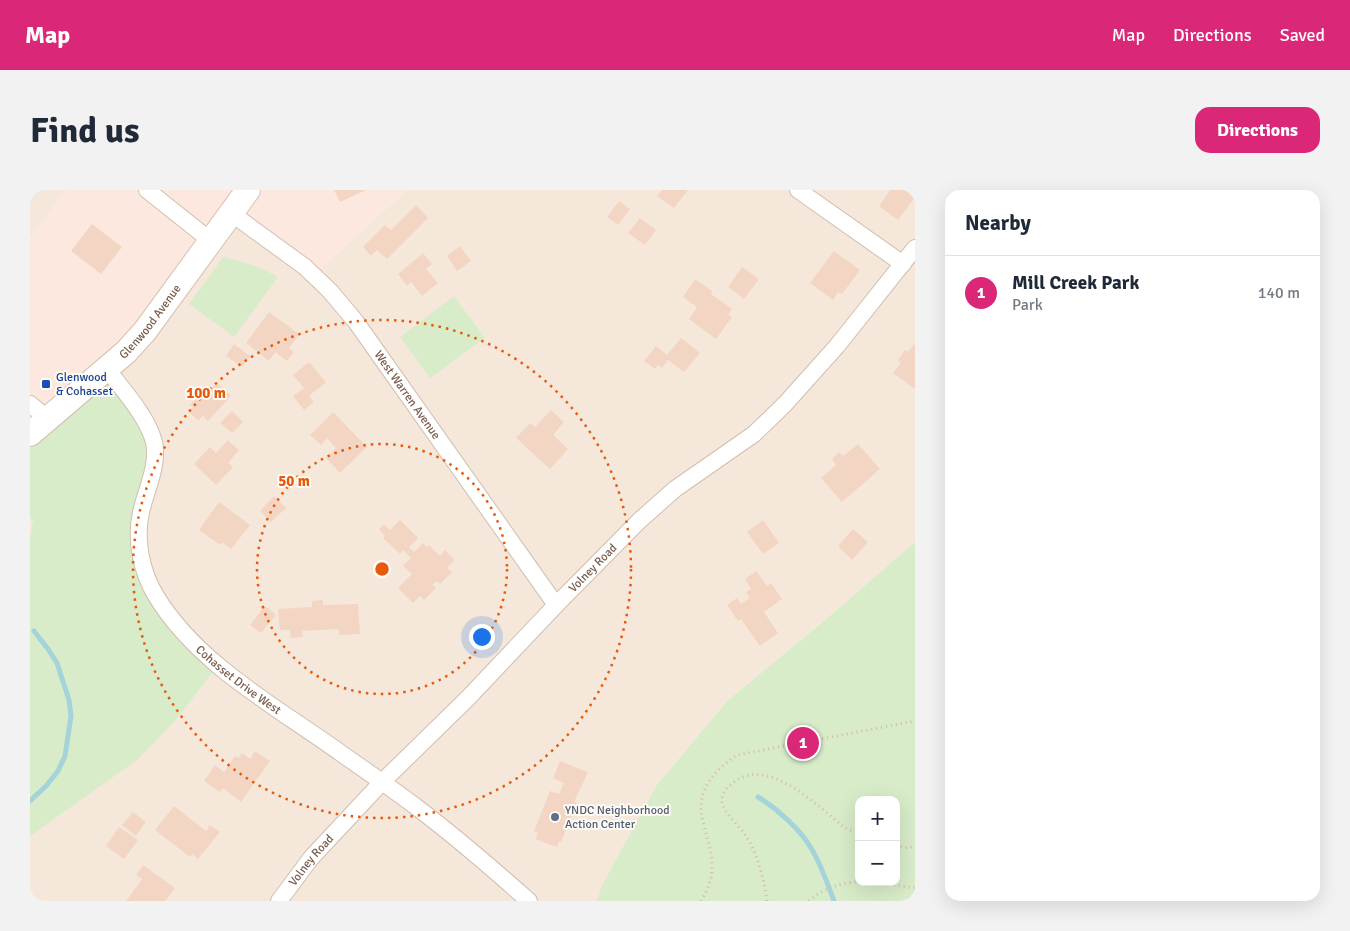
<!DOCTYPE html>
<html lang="en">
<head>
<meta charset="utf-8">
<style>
  body { margin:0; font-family:Signika,sans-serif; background:#f2f2f3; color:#1f2937 }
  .controls { position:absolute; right:15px; bottom:15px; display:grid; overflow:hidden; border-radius:10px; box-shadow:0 5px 20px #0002 }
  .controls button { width:45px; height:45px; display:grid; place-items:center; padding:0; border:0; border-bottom:1px solid #e0e1e3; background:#fff; color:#1f2937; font:25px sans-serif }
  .you { position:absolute; left:451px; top:446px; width:18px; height:18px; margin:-12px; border:4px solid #fff; border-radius:50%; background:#1a73e8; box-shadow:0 0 0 8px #1a73e833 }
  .badge { display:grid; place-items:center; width:32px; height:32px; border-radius:50%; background:#db2777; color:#fff; font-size:16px; font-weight:700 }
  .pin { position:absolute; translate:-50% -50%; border:2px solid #fff; box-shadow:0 1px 5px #0006 }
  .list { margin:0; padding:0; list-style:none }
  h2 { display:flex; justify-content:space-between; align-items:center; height:65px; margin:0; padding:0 20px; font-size:21px }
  h2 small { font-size:16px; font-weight:400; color:#747a83 }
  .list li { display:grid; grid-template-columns:32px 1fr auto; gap:15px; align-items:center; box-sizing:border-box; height:75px; padding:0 20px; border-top:1px solid #e0e1e3 }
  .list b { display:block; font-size:19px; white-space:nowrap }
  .list p { margin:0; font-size:16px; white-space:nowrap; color:#747a83 }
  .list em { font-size:16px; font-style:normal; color:#747a83 }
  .map { position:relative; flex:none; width:885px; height:711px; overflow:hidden; border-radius:15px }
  header { display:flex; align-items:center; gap:30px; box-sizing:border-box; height:70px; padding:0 25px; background:#db2777; color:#fff }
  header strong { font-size:24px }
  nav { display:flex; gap:28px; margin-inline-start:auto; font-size:18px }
  .intro { display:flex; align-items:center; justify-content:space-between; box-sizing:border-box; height:120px; padding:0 30px }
  h1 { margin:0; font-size:35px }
  .button { padding:12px 22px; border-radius:15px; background:#db2777; color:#fff; font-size:18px; font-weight:700 }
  main { display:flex; gap:30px; padding:0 30px }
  aside { flex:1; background:#fff; border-radius:15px; box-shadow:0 5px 20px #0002 }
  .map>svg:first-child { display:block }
</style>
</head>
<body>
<header>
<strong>Map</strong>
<nav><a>Map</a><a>Directions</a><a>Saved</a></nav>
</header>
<div class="intro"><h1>Find us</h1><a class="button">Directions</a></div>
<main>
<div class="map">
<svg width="885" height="711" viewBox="0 0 885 711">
  <rect width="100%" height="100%" fill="#fdf6ec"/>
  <path fill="#f5e8da" d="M 0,0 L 36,0 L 0,49 Z
    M 377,0 L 885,0 L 885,352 L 788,436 L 698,510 L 626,596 L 571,697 L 567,711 L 0,711 L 0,244 L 201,23 L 283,85 Z"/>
  <path fill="#fde8e0" d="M 36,0 L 377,0 L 283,85 L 201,23 L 115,141 L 0,244 L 0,49 Z"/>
  <path fill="#d8ecc9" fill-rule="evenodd" d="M 193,67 C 214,71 229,77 248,87 L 204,147 L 159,114 Z
    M 424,106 L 455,148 L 400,188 L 370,147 Z
    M 77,179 L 124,252 L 111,322 L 115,384 L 188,475 L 145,531 L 107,570 L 0,646 L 0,348 L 3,331 L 0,327 L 0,244 Z
    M 885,352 L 885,711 L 567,711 L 571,697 L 626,596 L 698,510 L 788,436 ZM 829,610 L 866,610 L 866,692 L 829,692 Z"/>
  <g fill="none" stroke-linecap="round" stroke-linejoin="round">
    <path stroke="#a5d3da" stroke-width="5" d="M 728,607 C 746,618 771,640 781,658 C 791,674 797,693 804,711
      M 0,611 L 16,596 L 28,581 L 35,566 L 41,526 L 39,510 L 27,473 L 18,459 L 4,441"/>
  </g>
  <path fill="#f3d5c3" d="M 304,0 L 336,0 L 310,12 Z
    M 632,0 L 658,0 L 644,18 L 627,6 Z
    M 860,0 L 885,0 L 885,7 L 868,30 L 849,16 Z
    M 589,11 L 600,19 L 588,35 L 577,27 Z
    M 386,15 L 398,28 L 357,69 L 347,60 L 341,66 L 333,57 L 355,35 L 361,40 Z
    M 610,28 L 626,40 L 615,55 L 598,43 Z
    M 62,34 L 92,57 L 71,84 L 41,61 Z
    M 430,56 L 441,71 L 427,81 L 417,66 Z
    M 804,61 L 830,80 L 812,104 L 808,102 L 803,110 L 780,93 Z
    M 393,63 L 402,74 L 396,79 L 408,93 L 392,106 L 381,92 L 377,96 L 368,84 Z
    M 712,77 L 729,89 L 714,109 L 698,97 Z
    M 665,89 L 682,101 L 681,104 L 702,119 L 698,125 L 702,127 L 686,149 L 659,129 L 667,117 L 653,107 Z
    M 239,122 L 269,144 L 259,158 L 264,162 L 257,171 L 245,162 L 239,171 L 216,153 Z
    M 651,148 L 670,163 L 654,182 L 638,170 L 632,178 L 628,175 L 625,179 L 614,171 L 626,156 L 637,165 Z
    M 885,153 L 885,199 L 863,183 L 871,173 L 868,170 L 875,160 L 878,162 Z
    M 204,154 L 220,166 L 212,177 L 196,166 Z
    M 279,172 L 296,192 L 279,206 L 284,212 L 274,220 L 263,206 L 274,198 L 263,185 Z
    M 187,193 L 201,206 L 178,231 L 173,226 L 168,230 L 159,222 L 163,217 L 160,215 L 176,199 L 178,202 Z
    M 521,220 L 534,232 L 523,245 L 538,259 L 520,279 L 486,248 L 500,233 L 505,237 Z
    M 202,221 L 213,232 L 202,243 L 190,233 Z
    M 303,222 L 337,257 L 310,283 L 296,268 L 306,258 L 297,248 L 291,255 L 280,245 Z
    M 198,250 L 209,260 L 198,273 L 203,277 L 186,295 L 164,274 L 180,257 L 186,263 Z
    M 828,254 L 850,279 L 812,312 L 791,288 L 806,275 L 802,269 L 809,262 L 813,266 Z
    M 244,306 L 256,318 L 241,332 L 230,321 Z
    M 189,312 L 220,335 L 201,359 L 192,352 L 190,355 L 169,340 Z
    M 370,330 L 388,348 L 379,357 L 384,362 L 393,353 L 397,357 L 399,355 L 410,366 L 415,360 L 425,370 L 417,378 L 422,382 L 410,394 L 407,391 L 402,395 L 406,398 L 394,410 L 390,406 L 383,413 L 368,398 L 382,384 L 373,376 L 381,368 L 373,360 L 370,364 L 353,348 L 355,346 L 349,339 L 354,334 L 360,340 Z
    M 733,330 L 749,353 L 733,364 L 717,342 Z
    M 823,339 L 838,352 L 822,370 L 808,356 Z
    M 726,381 L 737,396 L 741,393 L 752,409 L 734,422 L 748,443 L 730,456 L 711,429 L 708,431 L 697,415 L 707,408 L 711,414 L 720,408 L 716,402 L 721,399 L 715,389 Z
    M 293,410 L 293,415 L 328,414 L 330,444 L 309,445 L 309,439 L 272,441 L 273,447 L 261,448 L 260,440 L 250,440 L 248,419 L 282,417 L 282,411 Z
    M 235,416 L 246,425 L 231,443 L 220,435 Z
    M 225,561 L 240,571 L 211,612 L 193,598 L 190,602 L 174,591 L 185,575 L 194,582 L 205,566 L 209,568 L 212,563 L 220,569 Z
    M 530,571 L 558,582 L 544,612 L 547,613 L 531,652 L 529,651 L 527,657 L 505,649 L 508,643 L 504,641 L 520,601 L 529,604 L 534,593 L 523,588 Z
    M 144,616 L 176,641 L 180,635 L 190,642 L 168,669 L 162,664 L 160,667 L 125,640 Z
    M 103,622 L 116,632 L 106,646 L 92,635 Z
    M 89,637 L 108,650 L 94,669 L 76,656 Z
    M 113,675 L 145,698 L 135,711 L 96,711 L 112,689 L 106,685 Z"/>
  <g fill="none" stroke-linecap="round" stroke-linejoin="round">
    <defs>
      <g id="minor">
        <path d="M 117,0 L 181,51"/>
        <path d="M 768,0 L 873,74"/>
        <path id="s1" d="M 201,23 L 275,77 L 300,101 L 326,132 L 526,415"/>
        <path id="s2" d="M 77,179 C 93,200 117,226 124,252 C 129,275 116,300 111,322 C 105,350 111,381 126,406 C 168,475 247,517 312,564 C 338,582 364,600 389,619 C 427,648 463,679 499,711"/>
        <path d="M 0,214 L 18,229"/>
        <path id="s3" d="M 249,711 L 281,668 L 352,592 L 438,508 L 526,415 L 609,331 L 645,299 L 724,244 L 755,214 L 807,156 L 885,58"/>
      </g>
      <g id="secondary">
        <path id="s4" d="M 0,244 L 96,162 L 115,141 L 218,0"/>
      </g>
    </defs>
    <use href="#minor" stroke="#d1beb0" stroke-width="18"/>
    <use href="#secondary" stroke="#d6c0b0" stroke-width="26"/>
    <path stroke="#d9b8a5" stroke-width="3" stroke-dasharray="1 4" stroke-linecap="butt" d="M 866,655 C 873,658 878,658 885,656
      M 844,692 L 885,698
      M 671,711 C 677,701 682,690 682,678 C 683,667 679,655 676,644 C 674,635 671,626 671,617 C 671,594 689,577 707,565 L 885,531
      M 737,711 C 734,689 728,665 716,646 C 710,636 694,624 692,612 C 691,604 697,597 703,593 C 737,564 788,617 814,637 L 822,641 L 829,641
      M 779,711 C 792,699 812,692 829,692"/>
    <use href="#minor" stroke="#fff" stroke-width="16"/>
    <use href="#secondary" stroke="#fff" stroke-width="24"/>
  </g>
  <g fill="none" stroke="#e8590c" stroke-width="2.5" stroke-dasharray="2.5 5">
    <circle cx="352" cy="379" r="125"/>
    <circle cx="352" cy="379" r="249"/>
  </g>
  <rect fill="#1a4fb4" stroke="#fffaf3" stroke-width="2" x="11" y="189" width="10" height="10" rx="2.5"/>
  <circle fill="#5c6f8a" stroke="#fffaf3" stroke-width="2" cx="525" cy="627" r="5"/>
  <g text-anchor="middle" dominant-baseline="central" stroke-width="4" stroke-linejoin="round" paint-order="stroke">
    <g font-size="12" fill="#7a5c4d" stroke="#fffaf3">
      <text stroke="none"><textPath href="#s4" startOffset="165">Glenwood Avenue</textPath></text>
      <text stroke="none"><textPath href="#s1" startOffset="256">West Warren Avenue</textPath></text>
      <text stroke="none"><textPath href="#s3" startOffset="458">Volney Road</textPath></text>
      <text stroke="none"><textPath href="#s2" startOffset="365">Cohasset Drive West</textPath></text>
      <text stroke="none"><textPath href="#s3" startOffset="52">Volney Road</textPath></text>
    </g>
    <g font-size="12" fill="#164399" stroke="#fffaf3" text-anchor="start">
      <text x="26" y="187">Glenwood<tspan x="26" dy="14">&amp; Cohasset</tspan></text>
    </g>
    <g font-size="12" fill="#4e5e75" stroke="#fffaf3" text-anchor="start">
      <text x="535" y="620">YNDC Neighborhood<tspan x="535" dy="14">Action Center</tspan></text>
    </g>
  </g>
  <circle cx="352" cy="379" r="8" fill="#e8590c" stroke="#fffaf3" stroke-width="2.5"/>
  <g font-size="15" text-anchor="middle" font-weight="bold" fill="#e8590c" stroke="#fffaf3" stroke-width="4" stroke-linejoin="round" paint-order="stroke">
    <text x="176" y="208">100 m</text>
    <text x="264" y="296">50 m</text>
  </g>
</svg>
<div class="controls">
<button>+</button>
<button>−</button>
</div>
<div class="you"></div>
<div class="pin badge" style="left:773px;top:553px">1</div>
</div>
<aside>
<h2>Nearby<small></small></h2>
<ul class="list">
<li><span class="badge">1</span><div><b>Mill Creek Park</b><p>Park</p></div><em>140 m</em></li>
</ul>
</aside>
</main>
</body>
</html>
